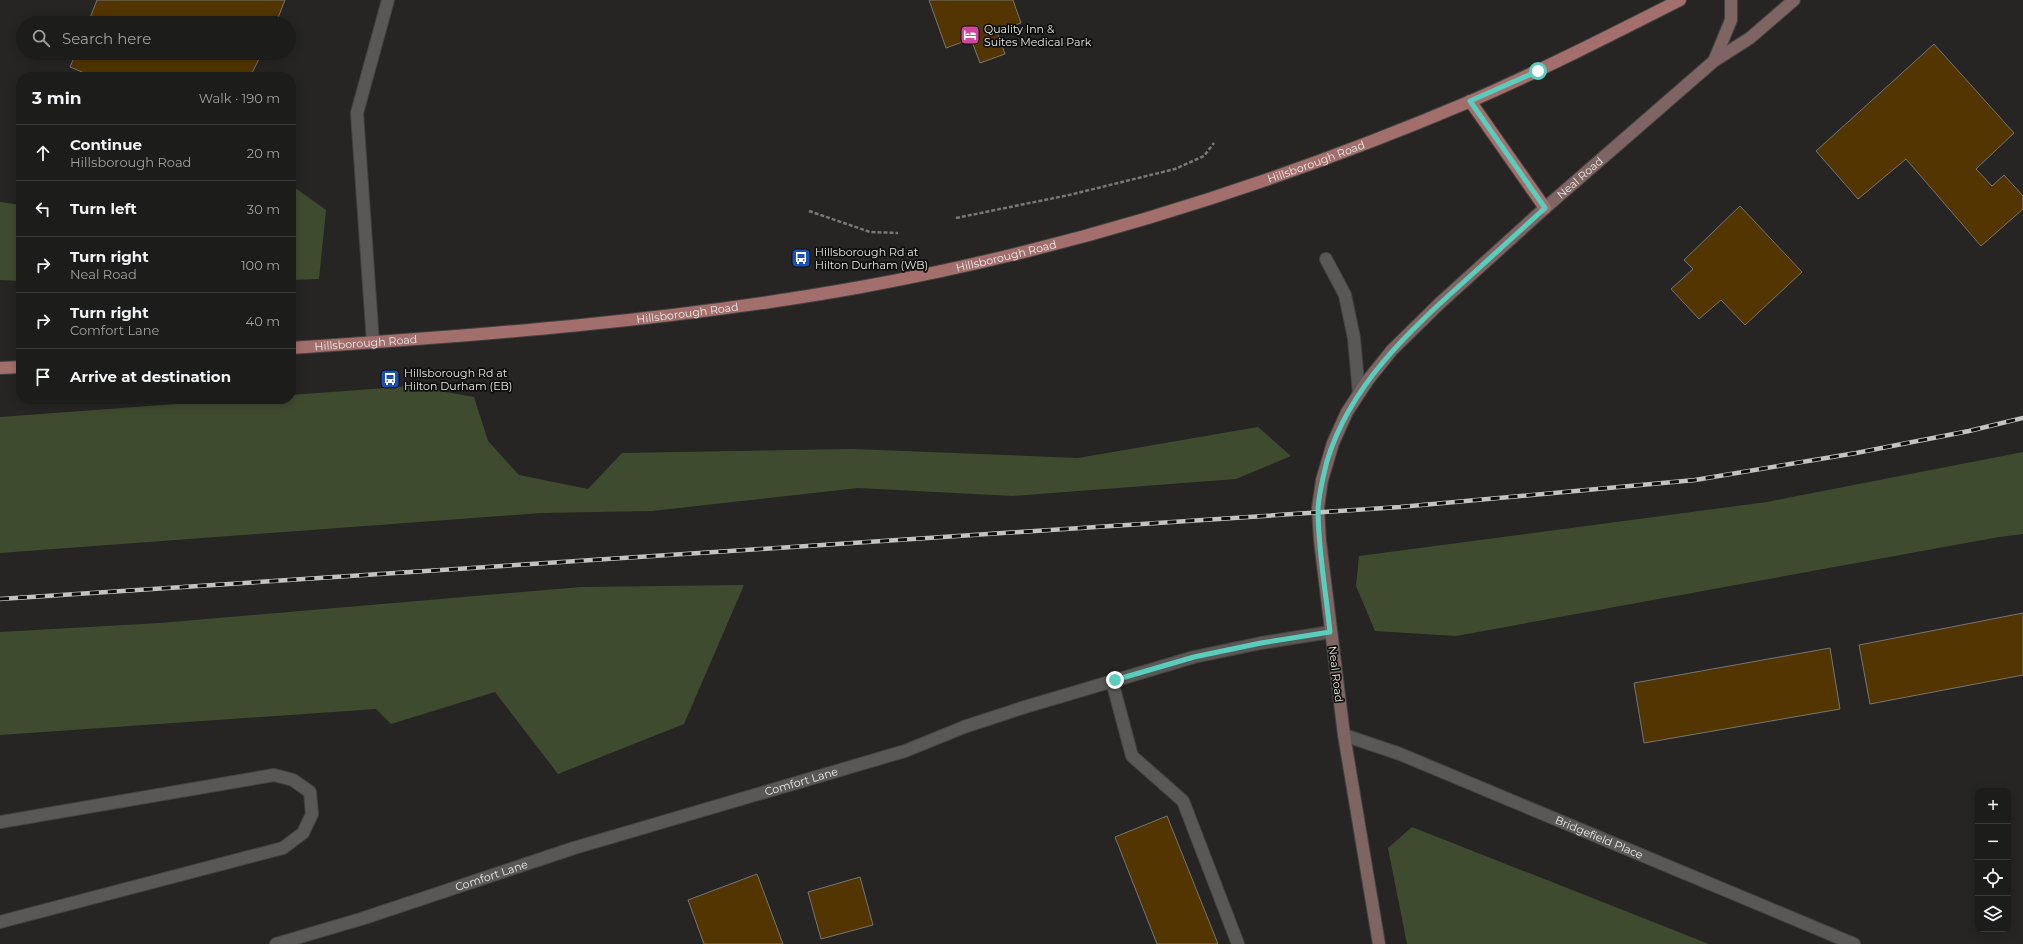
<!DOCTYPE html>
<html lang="en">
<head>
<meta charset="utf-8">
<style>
	:root { --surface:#1c1c1a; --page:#252523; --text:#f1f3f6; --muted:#a0a1a2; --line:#3a3a39 }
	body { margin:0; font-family:Montserrat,sans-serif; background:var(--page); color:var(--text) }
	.controls { position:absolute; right:12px; bottom:12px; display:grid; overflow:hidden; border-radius:8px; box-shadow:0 2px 10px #0003 }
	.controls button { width:36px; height:36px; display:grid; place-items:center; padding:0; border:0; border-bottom:1px solid var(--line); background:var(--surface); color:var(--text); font:20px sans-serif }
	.stop { position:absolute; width:12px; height:12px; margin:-9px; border:3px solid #5acebd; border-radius:50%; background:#fff }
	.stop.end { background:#5acebd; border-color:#fff; box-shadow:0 1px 4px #0008 }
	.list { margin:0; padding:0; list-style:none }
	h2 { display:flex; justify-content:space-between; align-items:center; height:52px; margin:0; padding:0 16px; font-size:17px }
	h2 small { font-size:13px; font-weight:400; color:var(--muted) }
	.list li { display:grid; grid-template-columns:26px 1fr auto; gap:12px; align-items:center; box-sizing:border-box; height:56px; padding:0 16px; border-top:1px solid var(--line) }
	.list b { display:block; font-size:15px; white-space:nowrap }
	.list p { margin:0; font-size:13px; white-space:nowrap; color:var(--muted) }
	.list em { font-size:13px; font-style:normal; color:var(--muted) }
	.icon { flex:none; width:22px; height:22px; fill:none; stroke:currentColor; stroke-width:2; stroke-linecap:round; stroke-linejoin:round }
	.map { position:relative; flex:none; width:2023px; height:944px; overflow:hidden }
	.search { position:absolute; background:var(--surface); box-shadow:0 2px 10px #0003; left:16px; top:16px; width:280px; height:44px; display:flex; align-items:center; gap:10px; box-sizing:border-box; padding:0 14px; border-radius:22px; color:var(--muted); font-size:15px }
	.panel { position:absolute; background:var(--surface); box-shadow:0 2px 10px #0003; left:16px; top:72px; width:280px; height:332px; border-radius:16px }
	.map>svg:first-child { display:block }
	.green { fill:#3f4b2f }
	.building { fill:#523500; stroke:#767572 }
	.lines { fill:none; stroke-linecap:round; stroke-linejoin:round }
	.lane-casing { stroke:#434341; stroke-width:14 }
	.street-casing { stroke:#434341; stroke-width:14 }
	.secondary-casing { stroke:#434341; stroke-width:14 }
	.primary-casing { stroke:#434341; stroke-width:14 }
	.path { stroke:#787775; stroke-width:2.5; stroke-dasharray:4 2; stroke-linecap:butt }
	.lane { stroke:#595856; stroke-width:12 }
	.street { stroke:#595856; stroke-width:12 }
	.secondary { stroke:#7e6462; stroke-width:12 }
	.primary { stroke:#a36f6d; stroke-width:12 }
	.rail-casing { stroke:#c3c3c1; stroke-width:4.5 }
	.rail { stroke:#0e0e0d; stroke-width:3; stroke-dasharray:9; stroke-linecap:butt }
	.route { stroke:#5acebd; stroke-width:5 }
	.labels { text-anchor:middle; stroke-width:3.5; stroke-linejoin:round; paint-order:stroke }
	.poi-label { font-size:11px; fill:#e9e9e7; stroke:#0e0e0d; text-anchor:start }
	.street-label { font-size:11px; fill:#e9e9e7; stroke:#0e0e0d }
</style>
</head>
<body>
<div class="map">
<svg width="2023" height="944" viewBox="0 0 2023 944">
	<rect width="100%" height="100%" fill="#262523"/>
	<!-- green -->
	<g class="green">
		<polygon points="291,185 326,210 319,279 291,280"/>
		<polygon points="0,202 21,205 21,281 0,280"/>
		<polygon points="412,386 474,397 488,441 519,475 588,489 622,453 853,449 1078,458 1258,427 1291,456 1236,479 1013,496 858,488 652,511 541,513 0,553 0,417 244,399 291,399 291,395"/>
		<polygon points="2023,452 2023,534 1999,537 1456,636 1375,631 1356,586 1359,556 1767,502"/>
		<polygon points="744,585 684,724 558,774 495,692 391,724 376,709 0,735 0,632 160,623 581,587"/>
		<polygon points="1412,827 1709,944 1407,944 1388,848"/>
	</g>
	<!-- building -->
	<g class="building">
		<polygon points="97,0 285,0 276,23 88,23"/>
		<polygon points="929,0 1013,0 1021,23 997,31 1005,54 980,63 971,39 946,48"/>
		<polygon points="1934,44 2014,133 1976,169 1992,186 2004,175 2023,196 2023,209 1981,246 1906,159 1858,199 1816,151"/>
		<polygon points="76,53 262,53 250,77 94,77 70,67"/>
		<polygon points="1740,206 1802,272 1745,325 1721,300 1699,319 1671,289 1693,269 1684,260"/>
		<polygon points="2023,613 2023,675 1870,704 1859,645"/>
		<polygon points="1830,648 1840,709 1644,743 1634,683"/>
		<polygon points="1167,816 1218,944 1157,944 1115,837"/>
		<polygon points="757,874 783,944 704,944 688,900"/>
		<polygon points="860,877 873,925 821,939 808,892"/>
	</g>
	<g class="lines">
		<!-- lane casing -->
		<g class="lane-casing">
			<g id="lane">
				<polyline points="1326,259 1345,295 1354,338 1359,393"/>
				<polyline points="373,343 357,113 388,0"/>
				<polyline points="1112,681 1132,756 1183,801 1238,944"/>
				<polyline points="0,822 274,775 293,780 310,792 312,814 303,833 283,848 0,922"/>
			</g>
		</g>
		<!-- street casing -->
		<g class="street-casing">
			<g id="street">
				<path id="s1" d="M1344,735L1400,754L1854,944"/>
				<path id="s2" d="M276,944L361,919L574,848L905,751L964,727L1025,707L1194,657L1261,643L1330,632"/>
			</g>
		</g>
		<!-- secondary casing -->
		<g class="secondary-casing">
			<g id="secondary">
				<polyline points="1714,61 1731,20 1731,0"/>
				<path id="s3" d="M1379,944L1344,735L1320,541L1318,508L1322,480L1333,443L1347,412L1368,380L1392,350L1440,303L1545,208L1714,61L1750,38L1794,0"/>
			</g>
		</g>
		<!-- primary casing -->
		<g class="primary-casing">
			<g id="primary">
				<polyline points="1470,101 1545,208"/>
				<path id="s4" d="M291,348C482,335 673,321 861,287C1071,249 1275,184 1471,101C1542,70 1611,35 1680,0"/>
				<polyline points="0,368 21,367"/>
			</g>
		</g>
		<!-- path -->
		<g class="path">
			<polyline points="809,211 870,232 898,233"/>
			<polyline points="956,218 1069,195 1175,169 1204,156 1214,143"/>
		</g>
		<!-- lane -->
		<use href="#lane" class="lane"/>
		<!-- street -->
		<use href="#street" class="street"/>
		<!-- secondary -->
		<use href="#secondary" class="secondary"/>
		<!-- primary -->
		<use href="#primary" class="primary"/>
		<!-- rail casing -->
		<g class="rail-casing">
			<polyline id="rail" points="0,599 1400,507 1695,480 1856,453 1969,431 2023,418"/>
		</g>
		<!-- rail -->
		<use href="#rail" class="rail"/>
	</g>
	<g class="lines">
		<!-- route -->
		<path class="route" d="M1115,680L1194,657L1261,643L1330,632C1326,592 1318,550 1318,509C1319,493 1323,477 1327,461C1350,385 1409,331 1467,279C1493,255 1519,232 1545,208L1470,101L1538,71"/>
	</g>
	<!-- icons -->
	<defs>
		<g id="hotel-square" transform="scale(1)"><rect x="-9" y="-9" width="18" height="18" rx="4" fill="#d1479c" stroke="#0e0e0d"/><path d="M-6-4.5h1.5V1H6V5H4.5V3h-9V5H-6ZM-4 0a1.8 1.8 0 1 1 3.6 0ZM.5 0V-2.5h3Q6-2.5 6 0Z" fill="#fff"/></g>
		<g id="bus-square" transform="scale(1)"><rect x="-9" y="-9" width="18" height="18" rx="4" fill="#1a4fb4" stroke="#0e0e0d"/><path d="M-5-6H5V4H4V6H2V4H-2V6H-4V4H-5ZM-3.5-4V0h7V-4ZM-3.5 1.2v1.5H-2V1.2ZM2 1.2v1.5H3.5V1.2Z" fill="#fff"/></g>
	</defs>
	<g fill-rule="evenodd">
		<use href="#hotel-square" x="970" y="35"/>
		<use href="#bus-square" x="801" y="258"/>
		<use href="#bus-square" x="390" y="379"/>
	</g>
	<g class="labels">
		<!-- poi labels -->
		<g class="poi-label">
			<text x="984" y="33">Quality Inn &amp;<tspan x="984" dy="13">Suites Medical Park</tspan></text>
			<text x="815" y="256">Hillsborough Rd at<tspan x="815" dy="13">Hilton Durham (WB)</tspan></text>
			<text x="404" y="377">Hillsborough Rd at<tspan x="404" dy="13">Hilton Durham (EB)</tspan></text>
		</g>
		<!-- street labels -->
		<g class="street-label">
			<text dy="4" stroke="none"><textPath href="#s4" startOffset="1046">Hillsborough Road</textPath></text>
			<text dy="4" stroke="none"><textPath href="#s3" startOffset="873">Neal Road</textPath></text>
			<text dy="4" stroke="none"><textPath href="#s4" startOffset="722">Hillsborough Road</textPath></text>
			<text dy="4" stroke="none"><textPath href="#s4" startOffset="398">Hillsborough Road</textPath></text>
			<text dy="4" stroke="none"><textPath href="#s4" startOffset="75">Hillsborough Road</textPath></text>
			<text transform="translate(1336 674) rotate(83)" y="4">Neal Road</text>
			<text dy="4" stroke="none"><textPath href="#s2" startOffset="550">Comfort Lane</textPath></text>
			<text dy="4" stroke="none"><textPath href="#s1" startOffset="275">Bridgefield Place</textPath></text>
			<text dy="4" stroke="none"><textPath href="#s2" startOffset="226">Comfort Lane</textPath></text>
		</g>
	</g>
</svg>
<div class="controls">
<button>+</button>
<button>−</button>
<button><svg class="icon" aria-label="locate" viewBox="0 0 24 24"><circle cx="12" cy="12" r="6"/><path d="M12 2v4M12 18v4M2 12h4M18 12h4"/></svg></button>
<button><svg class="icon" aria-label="layers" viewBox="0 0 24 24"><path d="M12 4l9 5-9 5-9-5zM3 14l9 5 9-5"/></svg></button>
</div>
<div class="stop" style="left:1538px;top:71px"></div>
<div class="stop end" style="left:1115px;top:680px"></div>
<div class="search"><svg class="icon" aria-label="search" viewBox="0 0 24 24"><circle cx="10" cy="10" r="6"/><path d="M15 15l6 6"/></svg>Search here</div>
<section class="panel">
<h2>3 min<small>Walk · 190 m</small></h2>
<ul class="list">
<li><svg class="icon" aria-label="ahead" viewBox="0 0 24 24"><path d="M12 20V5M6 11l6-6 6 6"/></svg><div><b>Continue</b><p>Hillsborough Road</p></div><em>20 m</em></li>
<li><svg class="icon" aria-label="left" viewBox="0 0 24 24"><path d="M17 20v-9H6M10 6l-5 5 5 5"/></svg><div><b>Turn left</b></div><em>30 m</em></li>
<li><svg class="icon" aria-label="right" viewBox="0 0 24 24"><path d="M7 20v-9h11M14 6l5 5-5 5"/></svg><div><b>Turn right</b><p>Neal Road</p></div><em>100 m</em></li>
<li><svg class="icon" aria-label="right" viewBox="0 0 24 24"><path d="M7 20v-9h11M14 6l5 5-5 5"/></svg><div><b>Turn right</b><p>Comfort Lane</p></div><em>40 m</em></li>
<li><svg class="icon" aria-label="arrive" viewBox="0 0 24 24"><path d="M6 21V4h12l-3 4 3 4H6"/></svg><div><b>Arrive at destination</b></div></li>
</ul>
</section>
</div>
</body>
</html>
